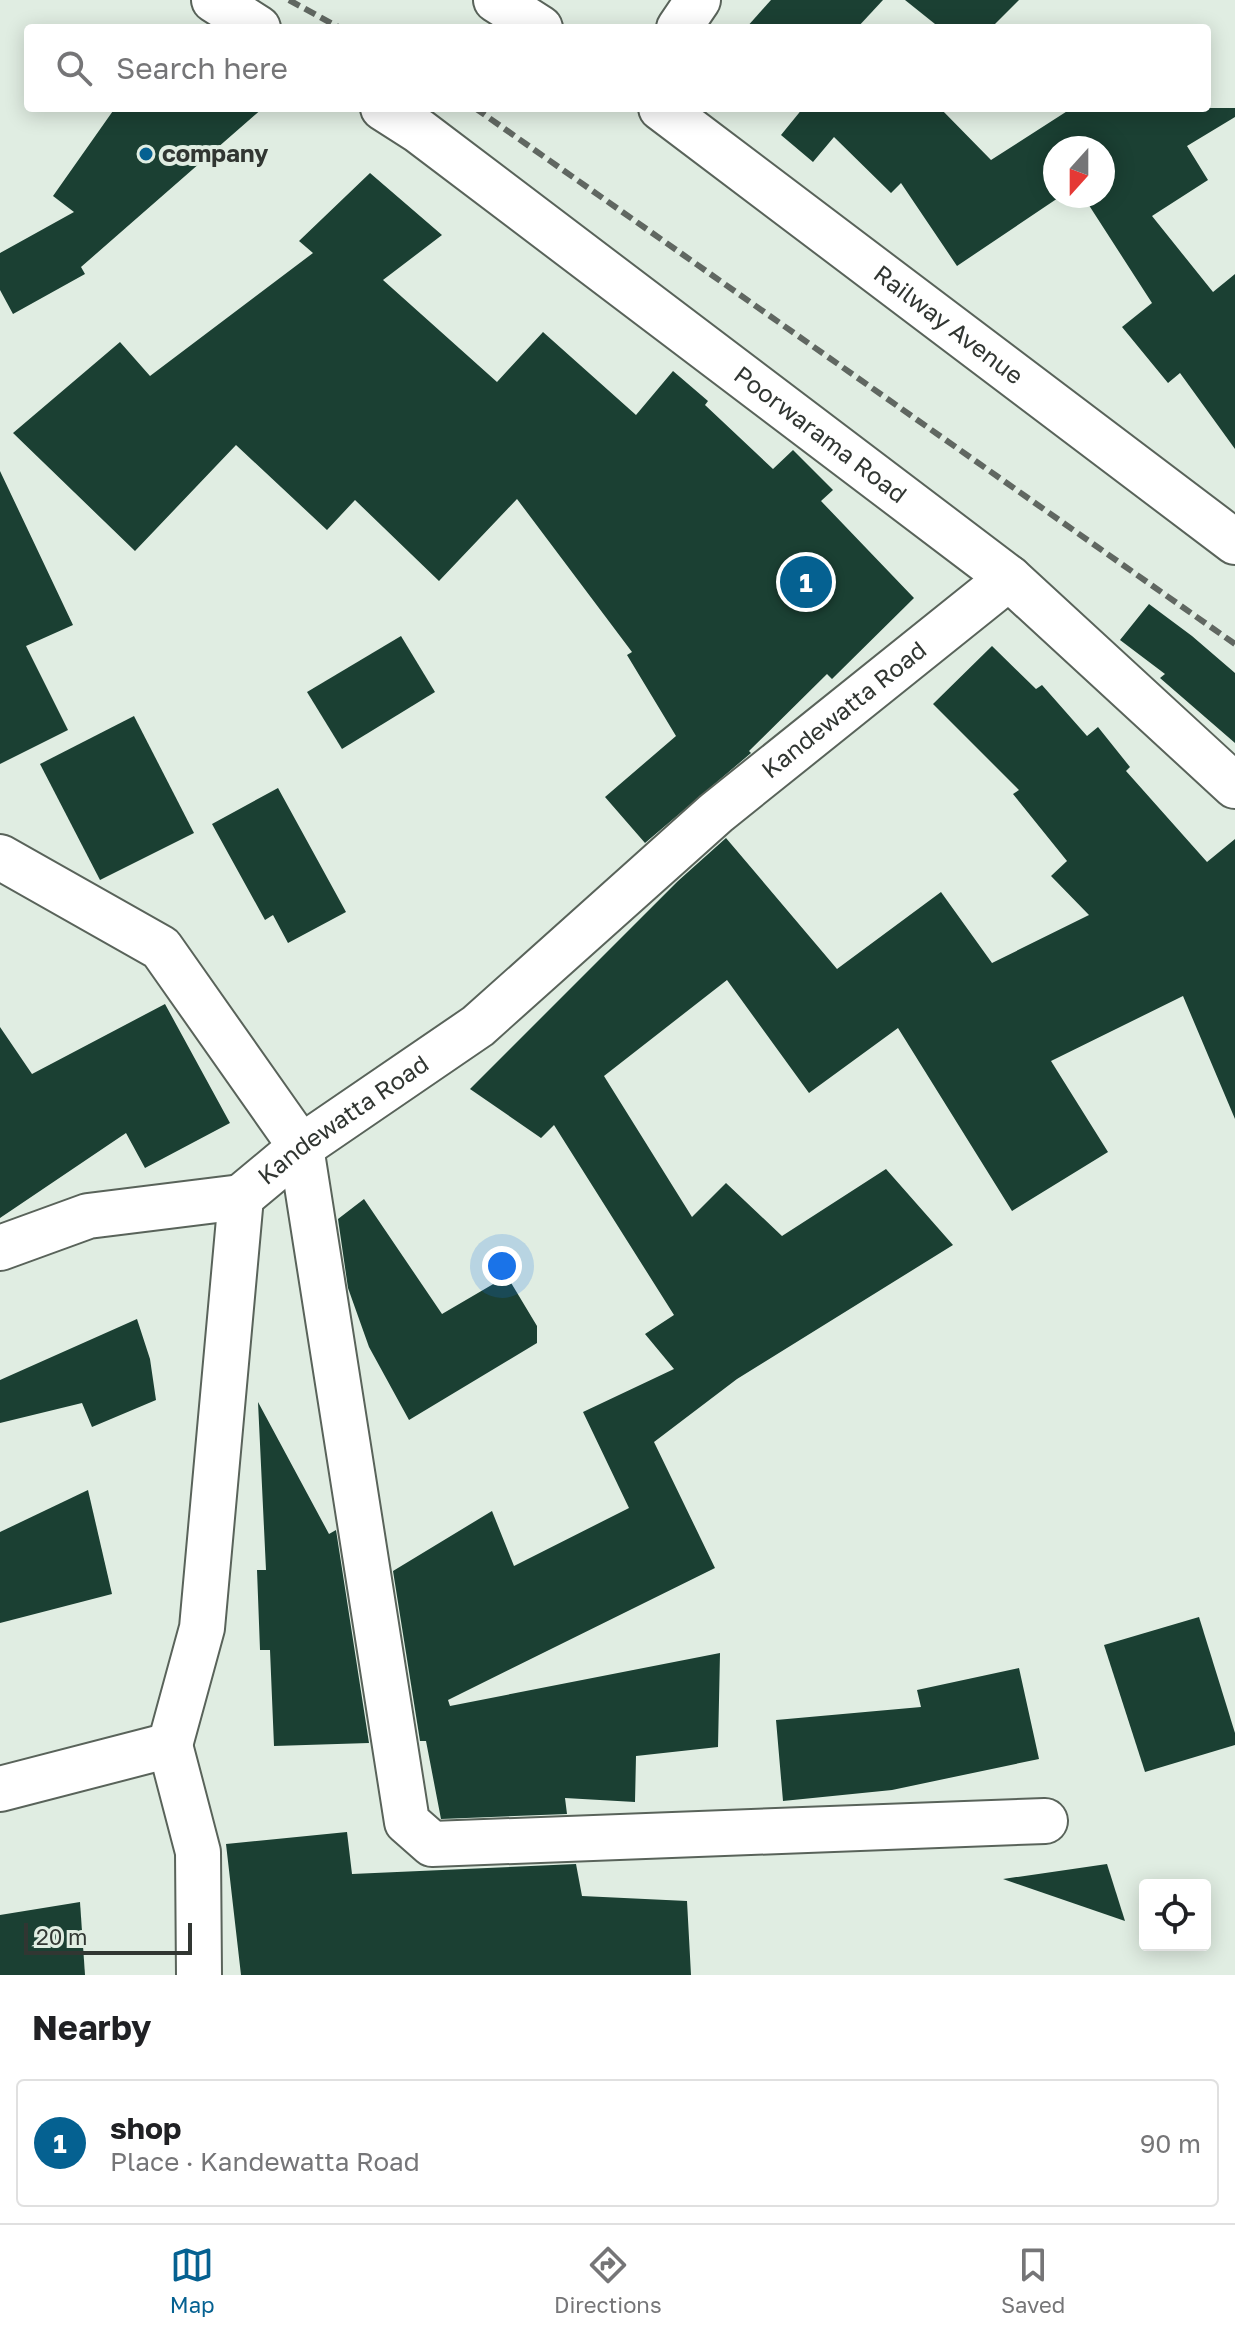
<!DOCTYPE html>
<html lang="en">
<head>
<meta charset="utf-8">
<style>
	:root { --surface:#fff; --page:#f6f6f6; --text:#202124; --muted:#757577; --line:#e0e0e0; --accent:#056191 }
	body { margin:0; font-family:"Golos Text",sans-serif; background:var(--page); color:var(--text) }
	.controls { position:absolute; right:24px; bottom:24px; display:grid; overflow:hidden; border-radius:8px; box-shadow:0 4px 20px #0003 }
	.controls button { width:72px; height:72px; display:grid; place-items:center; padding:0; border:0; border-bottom:2px solid var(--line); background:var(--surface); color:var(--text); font:40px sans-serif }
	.compass { position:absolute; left:1043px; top:136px; width:72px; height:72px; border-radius:50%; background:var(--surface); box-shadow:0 4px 20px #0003; rotate:201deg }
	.scale { position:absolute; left:24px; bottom:20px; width:168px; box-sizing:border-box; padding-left:8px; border:4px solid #313632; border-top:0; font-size:22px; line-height:28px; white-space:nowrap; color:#313632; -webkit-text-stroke:6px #e0ede2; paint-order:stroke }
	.you { position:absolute; left:502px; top:1266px; width:28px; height:28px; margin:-20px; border:6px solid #fff; border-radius:50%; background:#1a73e8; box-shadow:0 0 0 12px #1a73e833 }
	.badge { display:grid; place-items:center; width:52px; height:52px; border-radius:50%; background:var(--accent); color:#fff; font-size:26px; font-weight:700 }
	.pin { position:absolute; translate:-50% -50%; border:4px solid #fff; box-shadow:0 2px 8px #0006 }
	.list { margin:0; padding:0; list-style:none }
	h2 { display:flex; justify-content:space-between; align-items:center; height:104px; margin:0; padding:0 32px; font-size:34px }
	h2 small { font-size:26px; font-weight:400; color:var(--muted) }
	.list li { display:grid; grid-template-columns:52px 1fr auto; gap:24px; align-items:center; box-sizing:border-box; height:128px; margin:0 16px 16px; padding:0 16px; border:2px solid var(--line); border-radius:8px }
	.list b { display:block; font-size:30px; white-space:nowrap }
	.list p { margin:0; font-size:26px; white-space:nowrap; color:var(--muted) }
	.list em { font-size:26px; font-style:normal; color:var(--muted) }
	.icon { flex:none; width:44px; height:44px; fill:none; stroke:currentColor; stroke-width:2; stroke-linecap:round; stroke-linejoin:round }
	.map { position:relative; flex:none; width:1235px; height:1975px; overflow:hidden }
	.search { position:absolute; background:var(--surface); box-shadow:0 4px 20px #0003; left:24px; right:24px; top:24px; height:88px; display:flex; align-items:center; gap:20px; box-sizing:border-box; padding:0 28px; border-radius:8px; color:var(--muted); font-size:30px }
	.sheet { height:248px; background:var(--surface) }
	nav { display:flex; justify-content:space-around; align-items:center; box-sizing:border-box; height:112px; border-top:2px solid var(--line); background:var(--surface); font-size:22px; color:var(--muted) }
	nav a { display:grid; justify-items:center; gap:4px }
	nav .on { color:var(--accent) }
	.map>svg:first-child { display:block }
	.building { fill:#1b4033 }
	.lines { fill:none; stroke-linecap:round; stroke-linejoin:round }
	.street-casing { stroke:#59635a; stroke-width:48 }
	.secondary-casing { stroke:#59635a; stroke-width:48 }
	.street { stroke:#fff; stroke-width:44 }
	.secondary { stroke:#fff; stroke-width:44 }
	.rail { stroke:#606761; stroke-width:6; stroke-dasharray:12 6; stroke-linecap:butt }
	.poi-dot { fill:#056191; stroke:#e0ede2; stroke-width:3 }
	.labels { text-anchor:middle; stroke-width:8; stroke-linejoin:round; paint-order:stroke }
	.poi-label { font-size:24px; font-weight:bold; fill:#313632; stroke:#e0ede2; text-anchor:start }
	.street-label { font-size:24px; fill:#313632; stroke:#e0ede2 }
</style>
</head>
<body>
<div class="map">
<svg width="1235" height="1975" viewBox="0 0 1235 1975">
	<rect width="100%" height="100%" fill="#e0ede2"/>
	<!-- building -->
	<g class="building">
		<polygon points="771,0 883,0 857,28 746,28"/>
		<polygon points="905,0 1019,0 991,28 940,28"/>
		<polygon points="115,108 263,108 81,267 85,274 13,314 0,290 0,253 74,212 53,196"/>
		<polygon points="803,108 940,108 991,160 1072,108 1235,108 1235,117 1187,146 1208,180 1152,216 1213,292 1235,274 1235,449 1180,373 1168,383 1122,327 1152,303 1083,196 1103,196 1103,148 1055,148 1055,196 1061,196 957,266 901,183 891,193 834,137 813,162 781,135"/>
		<polygon points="370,173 442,235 383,280 497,382 543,332 636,415 673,371 708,401 705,405 773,469 793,450 833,490 821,501 914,598 832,679 827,674 749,751 751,753 645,843 605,797 676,736 627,655 632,652 517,499 439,581 355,500 327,530 236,445 135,551 13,433 120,342 150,376 313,253 299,241"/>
		<polygon points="0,471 73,625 26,646 68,730 0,764"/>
		<polygon points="1149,604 1192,636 1235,673 1235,743 1160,678 1165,674 1120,640"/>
		<polygon points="401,636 435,692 342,749 307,692"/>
		<polygon points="992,646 1036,689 1042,685 1087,736 1098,727 1130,767 1126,771 1207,862 1235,839 1235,1119 1183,996 1051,1061 1108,1152 1012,1211 898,1028 809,1093 727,980 604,1076 692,1217 726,1183 782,1236 886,1169 953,1245 737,1379 654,1442 715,1568 448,1700 450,1706 720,1653 718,1747 636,1756 635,1802 565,1798 567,1814 441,1819 426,1741 420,1741 393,1571 492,1511 514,1566 629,1508 583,1412 674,1369 645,1334 674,1315 554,1125 541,1138 470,1089 678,881 726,838 837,969 941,892 992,963 1089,915 1051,876 1067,861 1013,794 1019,790 933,704"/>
		<polygon points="134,716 194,833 100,880 40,764"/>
		<polygon points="278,788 346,912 288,943 273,915 265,920 212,824"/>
		<polygon points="165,1004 230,1123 145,1168 126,1133 0,1218 0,1027 32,1074"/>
		<polygon points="364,1199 442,1314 507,1276 537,1326 537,1343 409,1420 369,1347 348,1288 338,1219"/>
		<polygon points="137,1319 150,1359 156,1400 92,1427 82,1403 0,1423 0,1380"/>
		<polygon points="258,1402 329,1534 336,1530 369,1743 274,1746 270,1650 260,1650 257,1570 266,1570"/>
		<polygon points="88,1490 112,1594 0,1623 0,1532"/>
		<polygon points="1199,1617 1235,1733 1235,1745 1145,1772 1104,1645"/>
		<polygon points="1019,1668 1039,1759 892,1790 783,1801 776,1720 921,1707 917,1690"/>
		<polygon points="347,1832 352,1874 576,1864 582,1896 687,1901 691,1975 241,1975 226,1844"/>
		<polygon points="1107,1864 1125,1921 1003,1879"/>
		<polygon points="80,1902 85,1975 0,1975 0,1915"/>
	</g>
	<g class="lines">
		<!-- street casing -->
		<g class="street-casing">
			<g id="street">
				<polyline points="679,28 698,0"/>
				<polyline points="0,857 161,948 301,1147 407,1822 432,1844 1045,1821"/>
				<polyline points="0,1248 88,1216 241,1197"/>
				<polyline points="170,1745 198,1852 199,1975"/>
			</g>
		</g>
		<!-- secondary casing -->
		<g class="secondary-casing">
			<g id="secondary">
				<polyline points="214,0 258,28"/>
				<polyline points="496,0 540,28"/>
				<path id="s1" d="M383,108L419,131L1009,578L1235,786"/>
				<path id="s2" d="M661,108L1235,542"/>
				<path id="s3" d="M0,1789L170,1745L202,1628L241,1197L301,1147L478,1026L716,813L1009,578"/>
			</g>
		</g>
		<!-- street -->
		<use href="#street" class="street"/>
		<!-- secondary -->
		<use href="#secondary" class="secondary"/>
		<!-- rail -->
		<g class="rail">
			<polyline points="289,0 340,28"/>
			<polyline points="475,108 1235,644"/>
		</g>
	</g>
	<!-- markers -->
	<circle class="poi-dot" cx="146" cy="154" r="8"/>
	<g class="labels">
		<!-- poi labels -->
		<g class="poi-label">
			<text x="162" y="162">company</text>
		</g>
		<!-- street labels -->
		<g class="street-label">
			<text dy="8" stroke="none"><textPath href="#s2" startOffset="360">Railway Avenue</textPath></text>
			<text dy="8" stroke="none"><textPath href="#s1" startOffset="546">Poorwarama Road</textPath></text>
			<text dy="8" stroke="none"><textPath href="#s3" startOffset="1506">Kandewatta Road</textPath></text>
			<text dy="8" stroke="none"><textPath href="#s3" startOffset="858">Kandewatta Road</textPath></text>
		</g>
	</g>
</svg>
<div class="controls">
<button><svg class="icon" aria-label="locate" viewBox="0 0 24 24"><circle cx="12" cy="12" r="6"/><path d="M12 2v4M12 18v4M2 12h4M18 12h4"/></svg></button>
</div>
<svg class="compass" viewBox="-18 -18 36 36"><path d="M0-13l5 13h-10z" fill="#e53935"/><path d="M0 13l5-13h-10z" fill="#757577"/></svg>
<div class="scale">20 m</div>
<div class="you"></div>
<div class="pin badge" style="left:806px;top:582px">1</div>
<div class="search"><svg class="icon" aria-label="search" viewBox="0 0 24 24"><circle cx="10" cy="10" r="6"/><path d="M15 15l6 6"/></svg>Search here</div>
</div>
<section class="sheet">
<h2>Nearby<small></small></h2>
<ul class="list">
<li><span class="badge">1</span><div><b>shop</b><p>Place · Kandewatta Road</p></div><em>90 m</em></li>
</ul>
</section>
<nav>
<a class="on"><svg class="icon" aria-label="map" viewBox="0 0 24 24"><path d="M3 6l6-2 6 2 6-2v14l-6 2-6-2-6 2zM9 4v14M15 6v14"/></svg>Map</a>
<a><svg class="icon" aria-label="directions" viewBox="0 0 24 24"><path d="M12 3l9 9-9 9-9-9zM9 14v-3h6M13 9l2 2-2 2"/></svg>Directions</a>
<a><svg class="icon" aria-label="saved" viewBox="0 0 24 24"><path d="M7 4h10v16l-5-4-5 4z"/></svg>Saved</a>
</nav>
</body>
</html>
